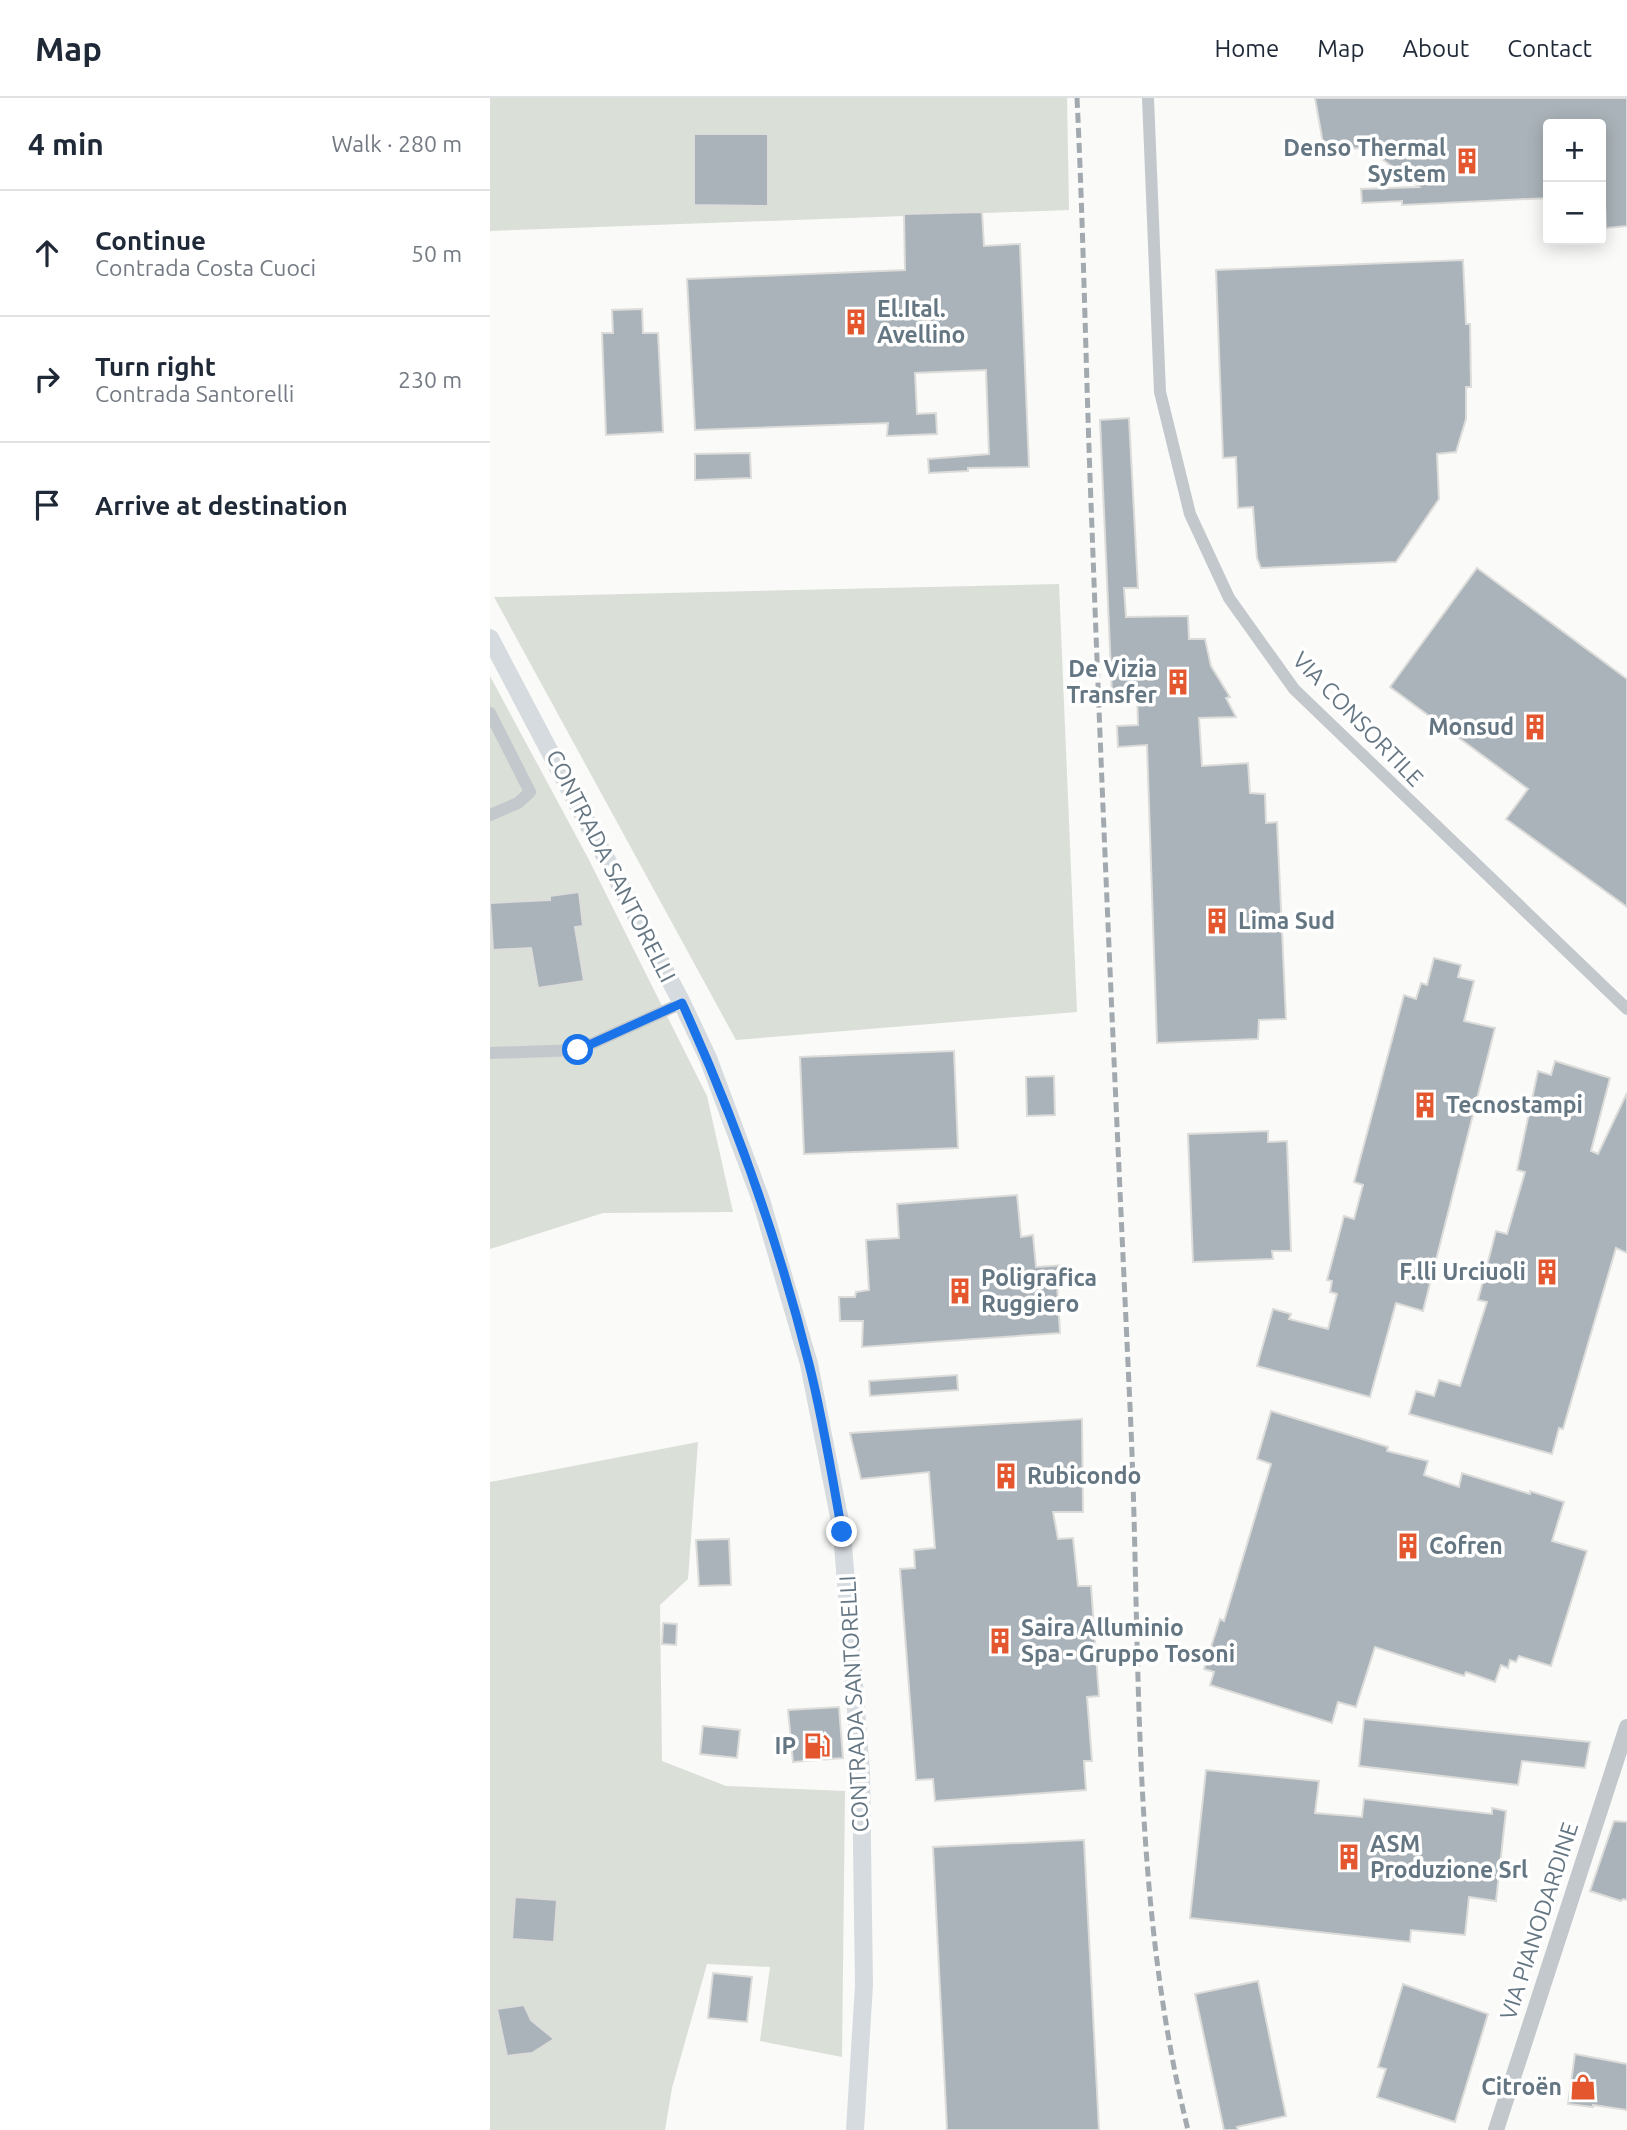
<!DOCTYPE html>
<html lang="en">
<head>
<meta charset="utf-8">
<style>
	:root { --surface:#fff; --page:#f6f6f7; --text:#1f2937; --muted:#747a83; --line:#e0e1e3 }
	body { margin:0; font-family:Ubuntu,sans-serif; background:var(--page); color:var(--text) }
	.controls { position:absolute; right:21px; top:21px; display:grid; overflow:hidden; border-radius:7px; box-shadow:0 4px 18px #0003 }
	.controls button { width:63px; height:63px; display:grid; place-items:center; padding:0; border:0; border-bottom:2px solid var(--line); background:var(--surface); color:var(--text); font:35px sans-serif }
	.stop { position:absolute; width:21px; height:21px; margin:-16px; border:5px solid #1a73e8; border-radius:50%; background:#fff }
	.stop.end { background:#1a73e8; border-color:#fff; box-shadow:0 2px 7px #0008 }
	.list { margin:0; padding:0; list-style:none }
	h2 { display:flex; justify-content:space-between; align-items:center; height:91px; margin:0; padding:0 28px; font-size:30px }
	h2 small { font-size:23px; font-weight:400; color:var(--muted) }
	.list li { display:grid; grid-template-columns:46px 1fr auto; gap:21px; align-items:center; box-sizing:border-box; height:126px; padding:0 28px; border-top:2px solid var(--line) }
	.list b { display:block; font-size:26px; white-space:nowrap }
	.list p { margin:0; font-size:23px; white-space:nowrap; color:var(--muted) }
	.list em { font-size:23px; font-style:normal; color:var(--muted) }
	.icon { flex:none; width:38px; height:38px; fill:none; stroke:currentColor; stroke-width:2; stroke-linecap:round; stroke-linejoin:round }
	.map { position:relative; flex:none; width:1137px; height:2032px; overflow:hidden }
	header { display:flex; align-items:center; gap:42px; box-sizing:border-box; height:98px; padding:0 35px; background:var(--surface); border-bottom:2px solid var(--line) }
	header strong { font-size:33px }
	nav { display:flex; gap:38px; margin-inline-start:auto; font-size:24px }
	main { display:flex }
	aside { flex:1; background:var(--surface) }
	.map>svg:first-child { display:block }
	.green { fill:#dadfd7 }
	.building { fill:#aab3b9; stroke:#dcdcda; stroke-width:2 }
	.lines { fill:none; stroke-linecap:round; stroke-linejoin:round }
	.minor { stroke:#c3c8cc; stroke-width:12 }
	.tertiary { stroke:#c3c8cc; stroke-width:16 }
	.secondary { stroke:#d6dbdf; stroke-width:18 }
	.rail { stroke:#a2aab0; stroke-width:5; stroke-dasharray:10 5; stroke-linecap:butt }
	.route { stroke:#1a73e8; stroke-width:9 }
	.labels { text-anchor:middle; stroke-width:7; stroke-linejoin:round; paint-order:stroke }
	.poi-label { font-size:23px; font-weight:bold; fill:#657683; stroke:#fff; text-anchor:start }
	.street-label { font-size:23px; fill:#657683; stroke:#fff }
</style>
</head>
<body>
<header>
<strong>Map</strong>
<nav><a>Home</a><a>Map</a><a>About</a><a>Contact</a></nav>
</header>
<main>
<aside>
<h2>4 min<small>Walk · 280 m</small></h2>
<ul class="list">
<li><svg class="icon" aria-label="ahead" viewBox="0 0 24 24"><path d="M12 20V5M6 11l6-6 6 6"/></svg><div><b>Continue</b><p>Contrada Costa Cuoci</p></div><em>50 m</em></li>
<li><svg class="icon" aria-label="right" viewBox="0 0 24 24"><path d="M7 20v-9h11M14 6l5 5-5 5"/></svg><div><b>Turn right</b><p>Contrada Santorelli</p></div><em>230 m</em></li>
<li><svg class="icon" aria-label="arrive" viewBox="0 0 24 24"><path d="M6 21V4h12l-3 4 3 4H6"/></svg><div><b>Arrive at destination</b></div></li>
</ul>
</aside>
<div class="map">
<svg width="1137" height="2032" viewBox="0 0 1137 2032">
	<rect width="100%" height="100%" fill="#fafaf8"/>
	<!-- green -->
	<g class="green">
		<polygon points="0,0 577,0 579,112 0,133"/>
		<polygon points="569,486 587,914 246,942 4,499"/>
		<polygon points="0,578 98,760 217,998 243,1114 113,1115 0,1151"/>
		<polygon points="208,1344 198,1481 170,1507 172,1663 236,1688 355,1693 352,1959 270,1943 280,1869 217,1866 182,1990 175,2032 0,2032 0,1384"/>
	</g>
	<!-- building -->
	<g class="building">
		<polygon points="825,0 1137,0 1137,128 1116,130 1115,106 1111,106 1111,26 1058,26 1058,100 912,107 912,103 872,105 871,91 929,89 892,61 892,50 834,51"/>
		<polygon points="204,36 278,36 278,108 204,107"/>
		<polygon points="492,114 494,148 530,146 539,369 478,370 478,373 439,375 438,361 499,356 496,272 425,275 427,316 446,315 447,336 397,338 398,325 205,332 197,181 415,172 414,116"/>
		<polygon points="973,162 976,226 980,226 981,289 976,289 976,321 966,354 947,356 949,401 906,464 771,470 767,460 763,409 748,410 746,359 733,360 726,172"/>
		<polygon points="152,211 153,235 168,235 173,334 116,337 112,235 123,235 122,212"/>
		<polygon points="639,320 648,490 634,490 636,519 698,518 699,541 715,541 721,568 740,599 736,600 746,619 709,620 712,668 758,665 760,695 775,696 776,725 787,724 796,921 769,922 768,941 667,945 657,647 628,649 627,628 648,627 647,596 622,597 610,322"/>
		<polygon points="260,355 261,380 205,382 205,356"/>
		<polygon points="987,470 1137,581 1137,809 1016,721 1038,691 900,589"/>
		<polygon points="89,794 93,828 85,829 94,883 48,890 41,850 3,852 0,805 60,802 60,798"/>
		<polygon points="944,860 971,867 968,879 984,883 974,923 1005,930 933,1213 906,1205 880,1299 767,1268 783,1211 801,1216 799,1221 838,1231 847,1196 840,1194 842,1183 837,1182 854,1118 864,1121 873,1087 864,1084 914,897 926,901 931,885 937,887"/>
		<polygon points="464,953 468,1050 314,1056 310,959"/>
		<polygon points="1065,963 1120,980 1101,1053 1108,1056 1137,995 1137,1155 1126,1150 1073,1331 1069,1330 1062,1356 919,1316 926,1293 944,1298 949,1282 970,1288 997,1204 988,1202 1006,1133 1017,1136 1035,1074 1027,1072 1048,973 1061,977"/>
		<polygon points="564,978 565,1017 537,1018 536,979"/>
		<polygon points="778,1033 778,1044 797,1043 801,1153 782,1153 783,1161 703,1164 698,1036"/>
		<polygon points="527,1097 531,1139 543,1137 546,1169 575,1167 575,1183 567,1185 570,1235 372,1249 373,1223 350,1223 349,1199 365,1199 366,1194 379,1192 376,1142 409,1140 407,1106"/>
		<polygon points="467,1277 468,1292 380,1298 379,1283"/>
		<polygon points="781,1313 898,1349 897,1353 938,1363 934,1377 969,1389 972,1375 1040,1396 1040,1393 1074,1404 1062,1443 1097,1453 1061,1568 1029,1558 1026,1564 1020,1562 1018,1570 1011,1567 1005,1584 976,1574 974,1578 885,1549 866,1609 848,1604 842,1625 720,1587 724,1574 714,1571 730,1521 734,1523 781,1366 767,1361"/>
		<polygon points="592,1321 593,1414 563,1414 568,1441 583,1440 588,1488 601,1488 609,1598 597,1599 602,1663 594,1663 596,1692 445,1703 443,1681 426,1682 410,1471 425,1470 424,1452 445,1450 439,1374 371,1381 360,1335"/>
		<polygon points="239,1441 241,1487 209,1488 206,1442"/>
		<polygon points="173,1525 187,1526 186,1547 172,1546"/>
		<polygon points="349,1609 353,1660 303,1664 298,1612"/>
		<polygon points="874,1621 1100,1644 1095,1670 1032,1663 1028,1687 869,1668"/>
		<polygon points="213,1628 250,1632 247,1660 210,1656"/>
		<polygon points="716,1672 829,1683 825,1715 872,1719 874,1701 1002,1716 1002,1710 1016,1713 1006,1803 979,1799 975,1837 921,1832 920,1844 700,1820"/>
		<polygon points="1124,1723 1137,1724 1137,1802 1133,1801 1131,1803 1100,1793"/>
		<polygon points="594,1742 609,2032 457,2032 443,1749"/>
		<polygon points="25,1799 67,1802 64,1844 22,1841"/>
		<polygon points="223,1875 262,1879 257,1924 218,1920"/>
		<polygon points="768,1883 796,2018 747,2029 748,2032 734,2032 705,1896"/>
		<polygon points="913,1886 998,1916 965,2024 887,1999 896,1971 888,1969"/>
		<polygon points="34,1907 41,1922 64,1941 42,1955 17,1958 7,1911"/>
		<polygon points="1085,1956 1137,1966 1137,2012 1103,2007 1103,2009 1078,2006"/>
	</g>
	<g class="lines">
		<!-- minor -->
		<g class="minor">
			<polyline points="658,0 670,294 700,416 739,500 804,591 1137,911"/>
			<polyline points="0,615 40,694 28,705 0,717"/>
			<polyline points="0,955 88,952 192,905"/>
		</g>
		<!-- tertiary -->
		<polyline class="tertiary" points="1006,2032 1137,1629"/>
		<!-- secondary -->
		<polyline class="secondary" points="0,540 192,905 218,960 271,1102 319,1266 352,1434 371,1675 374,1887 365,2032"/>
		<!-- rail -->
		<path class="rail" d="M587,0C594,143 596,287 602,430C613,730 627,1030 641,1330C651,1564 641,1803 698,2032"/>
	</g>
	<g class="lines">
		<!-- route -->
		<path class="route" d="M88,952L192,905C245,1021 288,1142 319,1266C333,1321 342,1378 352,1434"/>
	</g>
	<!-- icons -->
	<defs>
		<g id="building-bare" transform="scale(2.1)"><path d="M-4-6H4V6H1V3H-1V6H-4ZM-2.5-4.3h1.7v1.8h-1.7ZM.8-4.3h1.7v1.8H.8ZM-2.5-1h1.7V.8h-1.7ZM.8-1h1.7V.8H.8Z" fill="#e4572e" stroke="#fff" stroke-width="2.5" paint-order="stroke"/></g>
		<g id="fuel-bare" transform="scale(2.1)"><path d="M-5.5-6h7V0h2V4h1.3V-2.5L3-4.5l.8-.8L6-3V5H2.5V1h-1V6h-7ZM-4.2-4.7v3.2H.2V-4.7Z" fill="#e4572e" stroke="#fff" stroke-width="2.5" paint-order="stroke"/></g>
		<g id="shop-bare" transform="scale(2.1)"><path d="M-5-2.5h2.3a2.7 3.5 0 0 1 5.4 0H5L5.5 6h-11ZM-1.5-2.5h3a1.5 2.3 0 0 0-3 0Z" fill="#e4572e" stroke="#fff" stroke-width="2.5" paint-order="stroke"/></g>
	</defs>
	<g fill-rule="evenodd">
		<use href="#building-bare" x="977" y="63"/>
		<use href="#building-bare" x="366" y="224"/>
		<use href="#building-bare" x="688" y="584"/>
		<use href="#building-bare" x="1045" y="629"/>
		<use href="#building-bare" x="727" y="823"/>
		<use href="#building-bare" x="935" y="1007"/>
		<use href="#building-bare" x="1057" y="1174"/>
		<use href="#building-bare" x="470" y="1193"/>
		<use href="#building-bare" x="516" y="1378"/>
		<use href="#building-bare" x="918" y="1448"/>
		<use href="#building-bare" x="510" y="1543"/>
		<use href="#fuel-bare" x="327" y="1648"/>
		<use href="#building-bare" x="859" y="1759"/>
		<use href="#shop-bare" x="1093" y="1989"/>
	</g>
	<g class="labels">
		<!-- poi labels -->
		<g class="poi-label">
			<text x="956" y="58" text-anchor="end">Denso Thermal<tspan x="956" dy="26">System</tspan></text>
			<text x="387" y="219">El.Ital.<tspan x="387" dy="26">Avellino</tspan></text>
			<text x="667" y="579" text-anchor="end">De Vizia<tspan x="667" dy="26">Transfer</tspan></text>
			<text x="1024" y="637" text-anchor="end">Monsud</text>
			<text x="748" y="831">Lima Sud</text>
			<text x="956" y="1015">Tecnostampi</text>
			<text x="1036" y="1182" text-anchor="end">F.lli Urciuoli</text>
			<text x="491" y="1188">Poligrafica<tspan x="491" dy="26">Ruggiero</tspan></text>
			<text x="537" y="1386">Rubicondo</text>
			<text x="939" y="1456">Cofren</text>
			<text x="531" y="1538">Saira Alluminio<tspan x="531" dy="26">Spa - Gruppo Tosoni</tspan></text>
			<text x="306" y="1656" text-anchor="end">IP</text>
			<text x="880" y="1754">ASM<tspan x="880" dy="26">Produzione Srl</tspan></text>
			<text x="1072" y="1997" text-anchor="end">Citroën</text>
		</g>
		<!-- street labels -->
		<g class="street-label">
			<text transform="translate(868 621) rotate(46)" y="8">VIA CONSORTILE</text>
			<text transform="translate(121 768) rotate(63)" y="8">CONTRADA SANTORELLI</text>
			<text transform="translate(364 1606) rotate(-93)" y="8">CONTRADA SANTORELLI</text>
			<text transform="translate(1049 1823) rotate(-72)" y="8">VIA PIANODARDINE</text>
		</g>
	</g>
</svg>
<div class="controls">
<button>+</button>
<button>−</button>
</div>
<div class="stop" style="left:88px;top:952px"></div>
<div class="stop end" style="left:352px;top:1434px"></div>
</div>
</main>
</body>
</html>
